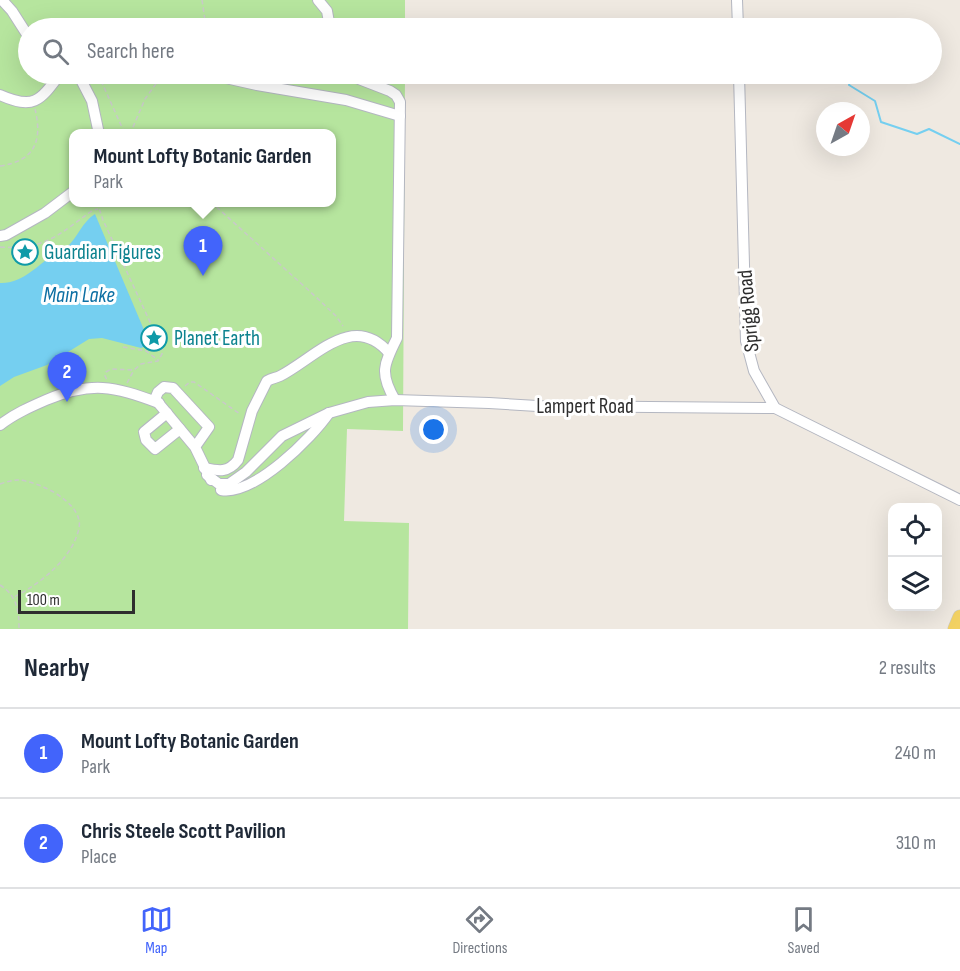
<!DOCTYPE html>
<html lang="en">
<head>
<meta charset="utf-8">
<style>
	:root { --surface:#fff; --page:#f2f2f3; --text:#1f2937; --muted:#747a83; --line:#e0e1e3; --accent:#4264fb }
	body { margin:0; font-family:"Sofia Sans Condensed",sans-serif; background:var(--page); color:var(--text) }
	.controls { position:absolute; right:18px; bottom:18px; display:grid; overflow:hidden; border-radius:12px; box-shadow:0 6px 24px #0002 }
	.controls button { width:54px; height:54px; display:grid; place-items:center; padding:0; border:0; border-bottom:2px solid var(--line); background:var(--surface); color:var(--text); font:30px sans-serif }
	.compass { position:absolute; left:816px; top:102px; width:54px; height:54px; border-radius:50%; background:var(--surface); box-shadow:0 6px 24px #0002; rotate:40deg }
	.scale { position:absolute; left:18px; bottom:15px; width:117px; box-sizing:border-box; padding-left:6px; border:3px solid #2e2e2e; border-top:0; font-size:16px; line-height:21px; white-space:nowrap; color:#2e2e2e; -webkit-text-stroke:4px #fff; paint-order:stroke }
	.you { position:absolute; left:434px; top:430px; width:21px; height:21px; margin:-15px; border:4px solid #fff; border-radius:50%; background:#1a73e8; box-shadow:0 0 0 9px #1a73e833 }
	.badge { display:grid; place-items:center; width:39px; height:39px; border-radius:50%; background:var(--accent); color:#fff; font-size:20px; font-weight:700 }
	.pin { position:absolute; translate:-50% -50px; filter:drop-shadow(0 2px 3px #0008) }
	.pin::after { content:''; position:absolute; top:32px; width:21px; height:18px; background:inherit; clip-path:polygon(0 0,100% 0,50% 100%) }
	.popup { position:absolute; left:69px; top:129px; width:267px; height:78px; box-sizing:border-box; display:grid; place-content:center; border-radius:12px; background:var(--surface); filter:drop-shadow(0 2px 4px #0005); font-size:20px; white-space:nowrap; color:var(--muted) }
	.popup b { font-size:22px; color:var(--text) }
	.popup::after { content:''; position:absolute; left:50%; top:100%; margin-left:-12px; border:12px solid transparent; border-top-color:var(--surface) }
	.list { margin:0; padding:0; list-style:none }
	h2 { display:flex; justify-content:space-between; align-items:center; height:78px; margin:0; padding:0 24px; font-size:26px }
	h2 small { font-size:20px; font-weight:400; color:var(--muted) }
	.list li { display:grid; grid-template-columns:39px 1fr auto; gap:18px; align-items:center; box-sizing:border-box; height:90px; padding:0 24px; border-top:2px solid var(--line) }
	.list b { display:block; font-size:22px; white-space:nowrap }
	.list p { margin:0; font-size:20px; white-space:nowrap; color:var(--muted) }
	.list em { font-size:20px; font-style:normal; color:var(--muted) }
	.icon { flex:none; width:33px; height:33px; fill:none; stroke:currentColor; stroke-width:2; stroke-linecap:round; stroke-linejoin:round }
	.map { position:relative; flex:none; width:960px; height:629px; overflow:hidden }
	.search { position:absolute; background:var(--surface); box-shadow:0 6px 24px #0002; left:18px; right:18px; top:18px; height:66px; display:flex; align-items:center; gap:15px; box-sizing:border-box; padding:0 21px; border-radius:33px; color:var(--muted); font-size:22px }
	.sheet { height:258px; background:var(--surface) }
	nav { display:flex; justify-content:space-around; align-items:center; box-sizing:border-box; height:84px; border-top:2px solid var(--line); background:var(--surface); font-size:16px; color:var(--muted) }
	nav a { display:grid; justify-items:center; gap:3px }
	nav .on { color:var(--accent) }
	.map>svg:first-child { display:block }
	.green { fill:#b6e59e; fill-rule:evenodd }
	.water { fill:#75cff0 }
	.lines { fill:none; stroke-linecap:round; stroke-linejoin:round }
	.stream { stroke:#75cff0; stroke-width:2 }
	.minor-casing { stroke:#b4b7c1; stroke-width:12 }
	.major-casing { stroke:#c9c9c9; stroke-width:15 }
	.path { stroke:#c9c9c9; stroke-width:1.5; stroke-dasharray:4.5 3; stroke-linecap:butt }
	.minor { stroke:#fff; stroke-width:10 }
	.major { stroke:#f2d163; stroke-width:14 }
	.labels { text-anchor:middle; stroke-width:6; stroke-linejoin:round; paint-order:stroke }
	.culture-label { font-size:21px; fill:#0d838f; stroke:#fff; text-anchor:start }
	.street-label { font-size:21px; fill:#2e2e2e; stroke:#fff }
	.water-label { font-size:22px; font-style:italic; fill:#0d6fa3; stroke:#fff }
</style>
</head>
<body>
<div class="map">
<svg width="960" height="629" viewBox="0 0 960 629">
	<rect width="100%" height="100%" fill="#efe9e1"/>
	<!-- green -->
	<path class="green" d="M0,0H405V28H28V74H405L403,431L347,429L344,521L409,523L408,629H0ZM74,134H332V202H74Z"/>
	<!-- water -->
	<path class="water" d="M95,214L147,337L146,346L141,348L102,338L89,339L47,365L14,377L0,386V283C22,284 38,265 54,254C58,251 63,250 67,247C78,237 82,222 95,214Z"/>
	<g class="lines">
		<!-- stream -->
		<polyline class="stream" points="852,74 849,85 875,101 881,122 917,134 929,129 960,144"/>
		<!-- minor casing -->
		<g class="minor-casing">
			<g id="minor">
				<polyline points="2,0 12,11 28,36"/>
				<polyline points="318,0 327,11 330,28"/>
				<polyline points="737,0 738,28"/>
				<polyline points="78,74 92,101 99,134"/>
				<polyline points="208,74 257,85 346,100 400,116"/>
				<path d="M346,74L390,91L396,95L400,102L397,338C384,364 379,373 395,400"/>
				<polyline points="739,74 746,341 754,371 775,408 960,500"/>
				<path d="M0,95C34,110 40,101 60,74"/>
				<polyline points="0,236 6,235 45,213 74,191"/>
				<polyline points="167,413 144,432 146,440 155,449 180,429"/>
				<path d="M0,425C14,414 30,407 46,400C92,381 113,386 159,403"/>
				<polyline points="195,447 209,427 173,388 164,387 158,392 155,399 195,447 211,480"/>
				<path d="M204,468C219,471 228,473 238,460L252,411L267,381C272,378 276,378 280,376C315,358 353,311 389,353"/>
				<polyline points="207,475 219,484 229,484 246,472 282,436 329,413 368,402 395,400 489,403 537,406 775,408"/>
				<path d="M221,490C254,496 312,438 329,413"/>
			</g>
		</g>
		<!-- major casing -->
		<g class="major-casing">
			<polyline id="major" points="955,629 960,617"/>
		</g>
		<!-- path -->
		<g class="path">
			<polyline points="202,0 205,20 203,28"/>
			<polyline points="98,74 125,134"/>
			<polyline points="130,134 145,99 163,74"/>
			<path d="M0,166C34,161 43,142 35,109"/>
			<polyline points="97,202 103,220 162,348 162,354 158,361 141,364 134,370 111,369 106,372 105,376 107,380"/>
			<polyline points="211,202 316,297 336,316 343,326"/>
			<polyline points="99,206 116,202"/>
			<path d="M0,247C46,250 58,235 93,210L98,209"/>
			<polyline points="123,347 146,351 158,360"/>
			<polyline points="127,383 134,370"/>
			<polyline points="185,386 190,382 194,382 240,414"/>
			<path d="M0,484C6,482 12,480 18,480C39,481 84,503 79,528C73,558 40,584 14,597"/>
			<path d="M0,585C17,596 19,610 19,629"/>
		</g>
		<!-- minor -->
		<use href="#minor" class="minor"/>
		<!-- major -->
		<use href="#major" class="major"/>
	</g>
	<!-- icons -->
	<defs>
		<g id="sight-ring" transform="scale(1.35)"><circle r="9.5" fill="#fff" stroke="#0f9aa8" stroke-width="1.5"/><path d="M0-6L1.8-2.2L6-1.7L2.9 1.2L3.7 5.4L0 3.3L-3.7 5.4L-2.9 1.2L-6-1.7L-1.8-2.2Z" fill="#0f9aa8"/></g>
	</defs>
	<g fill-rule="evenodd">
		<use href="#sight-ring" x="25" y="252"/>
		<use href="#sight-ring" x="154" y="338"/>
	</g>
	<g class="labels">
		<!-- culture labels -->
		<g class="culture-label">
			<text x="44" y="259">Guardian Figures</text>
			<text x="174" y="345">Planet Earth</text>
		</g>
		<!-- street labels -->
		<g class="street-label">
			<text transform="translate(748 311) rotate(-95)" y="7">Sprigg Road</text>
			<text x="585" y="413">Lampert Road</text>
		</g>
		<!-- water labels -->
		<g class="water-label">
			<text x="79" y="302">Main Lake</text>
		</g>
	</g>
</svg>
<div class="controls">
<button><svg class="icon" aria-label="locate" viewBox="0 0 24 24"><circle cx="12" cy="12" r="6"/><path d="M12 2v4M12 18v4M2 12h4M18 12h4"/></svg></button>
<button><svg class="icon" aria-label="layers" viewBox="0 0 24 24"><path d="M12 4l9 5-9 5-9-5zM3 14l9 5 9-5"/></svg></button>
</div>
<svg class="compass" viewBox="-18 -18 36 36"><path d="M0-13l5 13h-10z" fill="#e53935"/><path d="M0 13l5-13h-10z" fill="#747a83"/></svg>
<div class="scale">100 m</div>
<div class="you"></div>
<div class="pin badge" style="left:203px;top:276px">1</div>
<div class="popup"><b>Mount Lofty Botanic Garden</b>Park</div>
<div class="pin badge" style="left:67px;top:402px">2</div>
<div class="search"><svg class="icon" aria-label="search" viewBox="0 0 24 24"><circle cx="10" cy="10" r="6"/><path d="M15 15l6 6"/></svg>Search here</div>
</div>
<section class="sheet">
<h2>Nearby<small>2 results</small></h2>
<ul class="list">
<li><span class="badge">1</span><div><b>Mount Lofty Botanic Garden</b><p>Park</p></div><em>240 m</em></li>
<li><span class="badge">2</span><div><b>Chris Steele Scott Pavilion</b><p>Place</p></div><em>310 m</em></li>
</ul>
</section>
<nav>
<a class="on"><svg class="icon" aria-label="map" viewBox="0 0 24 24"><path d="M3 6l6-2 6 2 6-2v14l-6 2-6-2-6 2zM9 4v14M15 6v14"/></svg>Map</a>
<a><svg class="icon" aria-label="directions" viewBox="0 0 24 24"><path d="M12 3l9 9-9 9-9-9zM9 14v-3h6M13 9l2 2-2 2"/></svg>Directions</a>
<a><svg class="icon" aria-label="saved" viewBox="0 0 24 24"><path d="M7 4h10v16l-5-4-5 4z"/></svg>Saved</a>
</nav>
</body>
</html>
